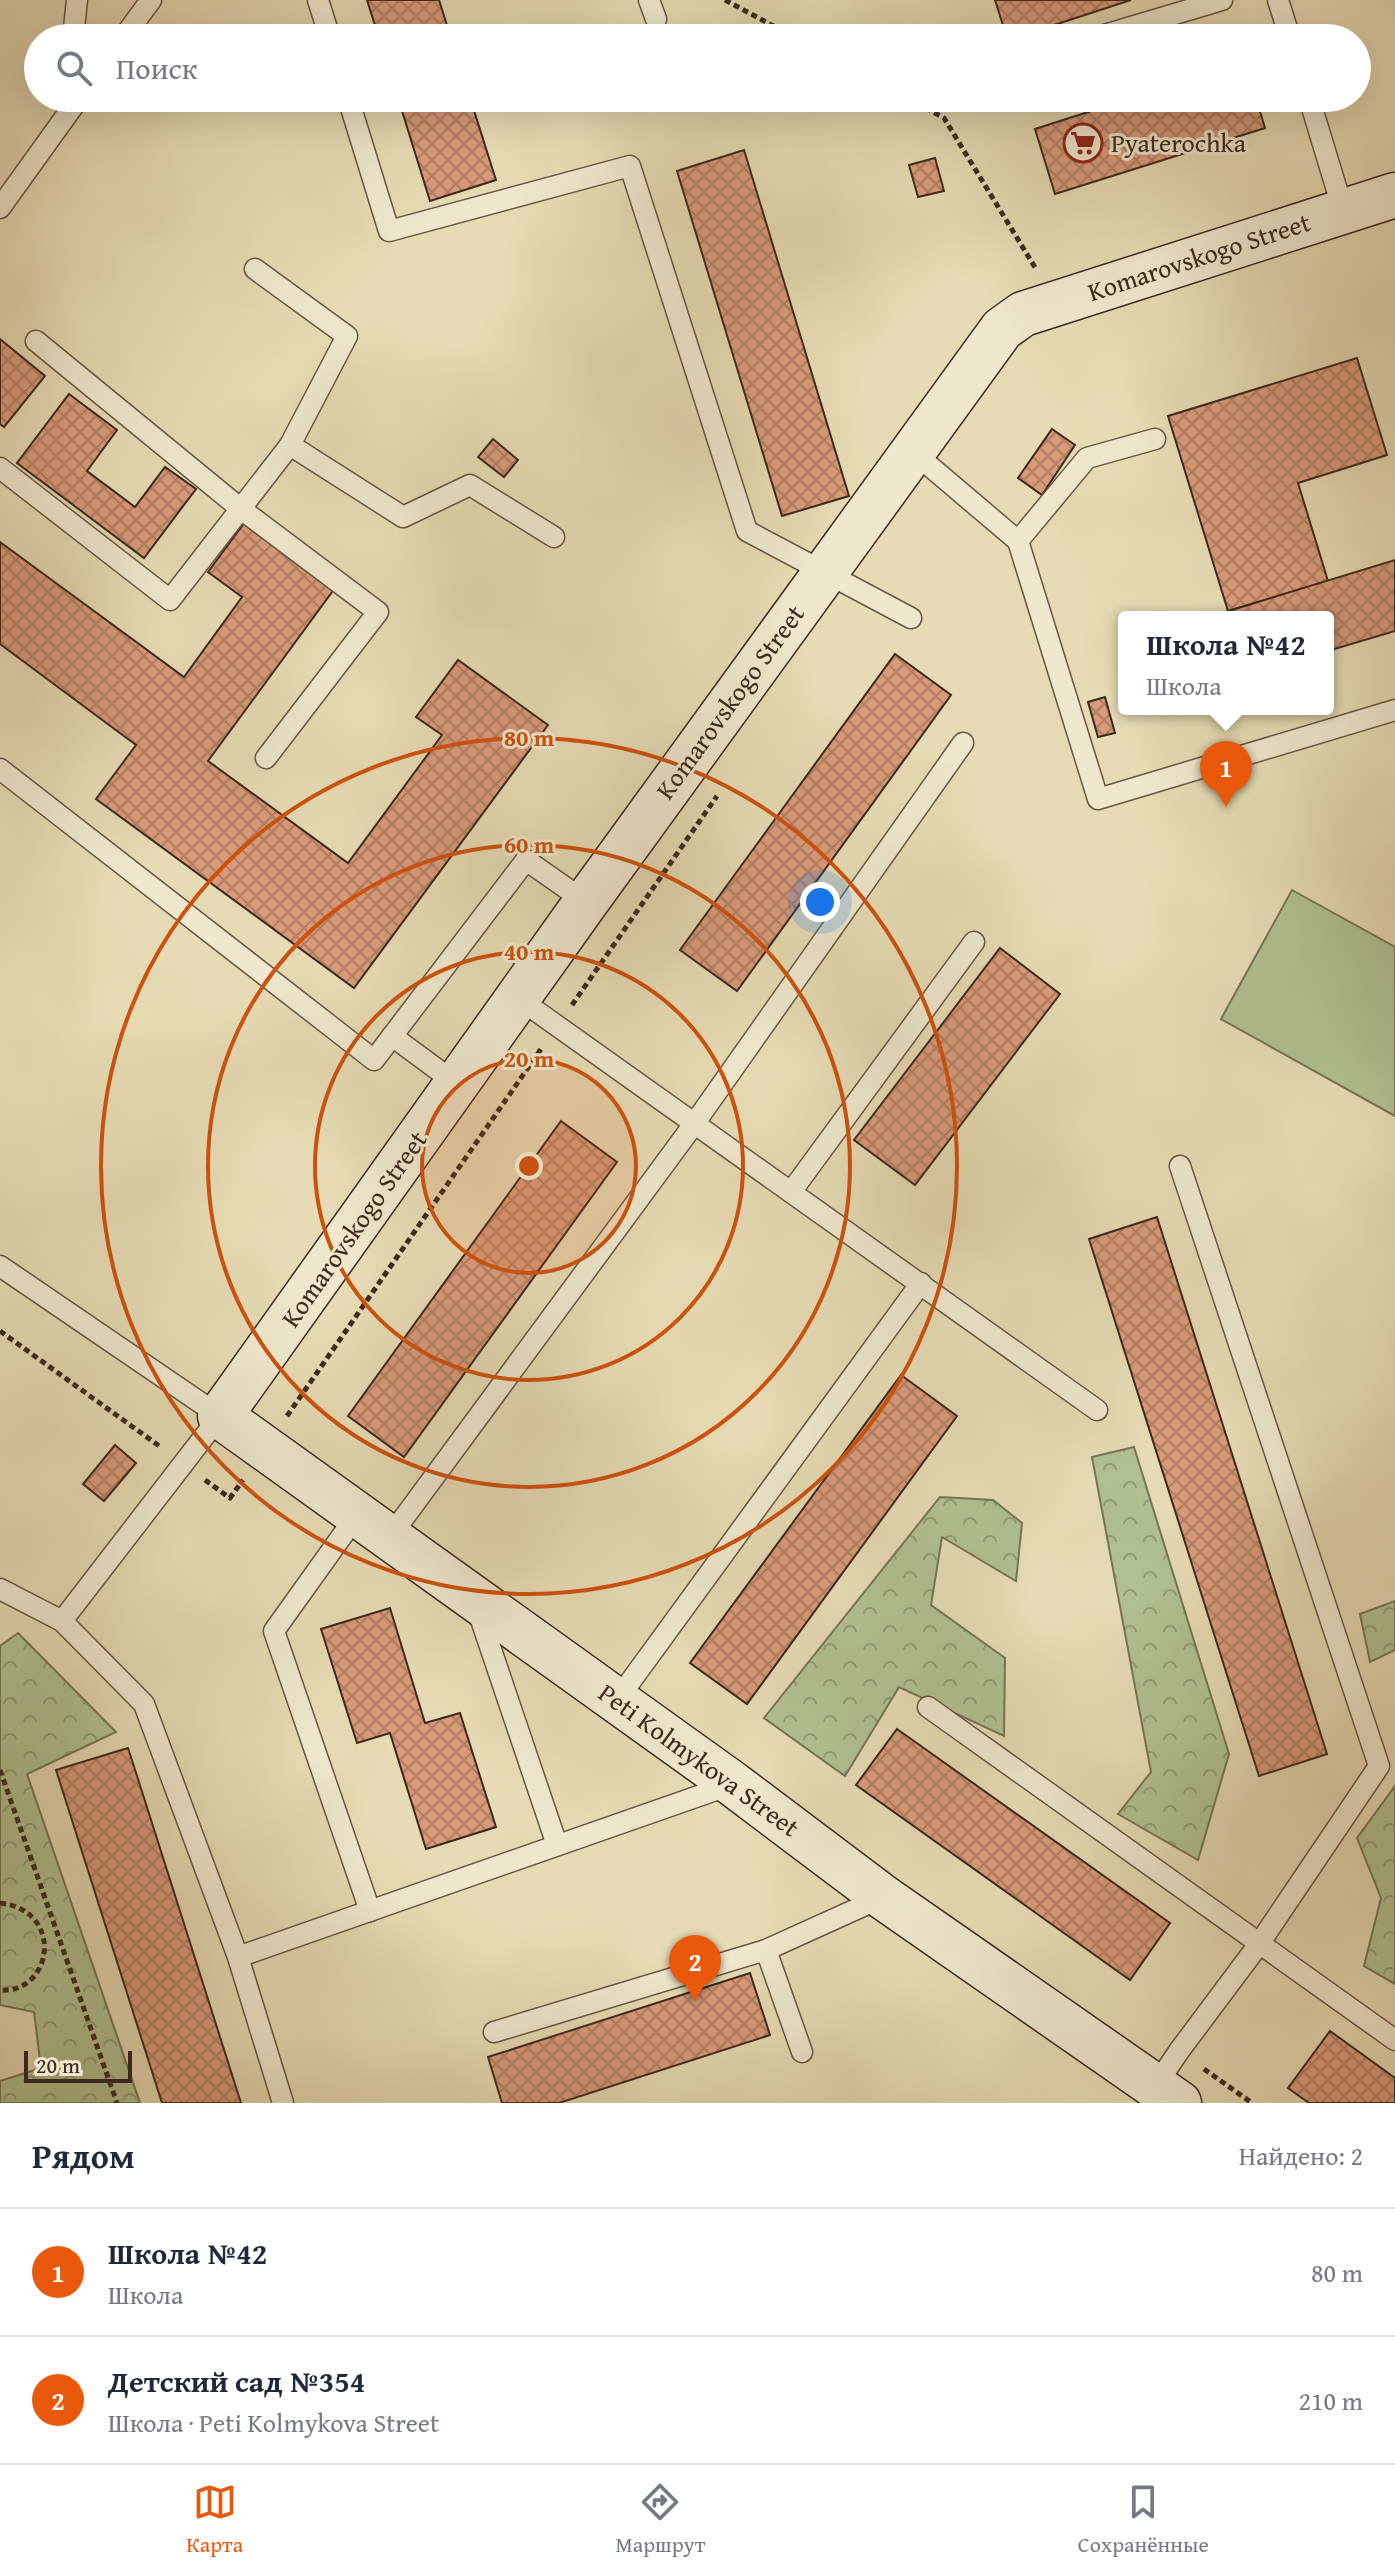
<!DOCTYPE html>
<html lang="ru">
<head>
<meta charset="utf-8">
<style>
	:root { --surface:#fff; --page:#f2f2f3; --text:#1f2937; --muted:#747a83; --line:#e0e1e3; --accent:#ea580c }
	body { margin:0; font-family:"Gentium Book Plus",serif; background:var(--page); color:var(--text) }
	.scale { position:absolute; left:24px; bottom:20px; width:108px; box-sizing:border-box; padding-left:8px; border:4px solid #3b291f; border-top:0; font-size:22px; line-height:28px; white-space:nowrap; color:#3b291f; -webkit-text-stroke:6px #efe8ce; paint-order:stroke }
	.you { position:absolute; left:820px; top:902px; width:28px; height:28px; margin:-20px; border:6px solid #fff; border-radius:50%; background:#1a73e8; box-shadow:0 0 0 12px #1a73e833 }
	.badge { display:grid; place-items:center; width:52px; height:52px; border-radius:50%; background:var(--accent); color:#fff; font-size:26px; font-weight:700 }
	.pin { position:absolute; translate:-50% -66px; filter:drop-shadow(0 2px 4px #0008) }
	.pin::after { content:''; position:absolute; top:42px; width:28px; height:24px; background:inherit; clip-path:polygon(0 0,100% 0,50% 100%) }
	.popup { position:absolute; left:1118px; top:611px; width:216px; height:104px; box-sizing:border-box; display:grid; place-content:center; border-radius:8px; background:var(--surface); filter:drop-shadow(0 2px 6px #0005); font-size:26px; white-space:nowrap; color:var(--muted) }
	.popup b { font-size:30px; color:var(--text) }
	.popup::after { content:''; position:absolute; left:50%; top:100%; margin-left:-16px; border:16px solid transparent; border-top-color:var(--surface) }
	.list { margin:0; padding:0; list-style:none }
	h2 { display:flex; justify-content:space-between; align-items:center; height:104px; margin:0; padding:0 32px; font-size:34px }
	h2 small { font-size:26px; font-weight:400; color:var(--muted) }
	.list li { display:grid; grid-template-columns:52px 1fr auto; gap:24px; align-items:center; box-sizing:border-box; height:128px; padding:0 32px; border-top:2px solid var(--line) }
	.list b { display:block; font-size:30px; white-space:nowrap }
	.list p { margin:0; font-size:26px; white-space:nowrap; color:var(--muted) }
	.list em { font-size:26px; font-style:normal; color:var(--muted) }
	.icon { flex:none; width:44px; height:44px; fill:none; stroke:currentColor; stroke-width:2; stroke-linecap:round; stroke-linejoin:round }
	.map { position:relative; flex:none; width:1395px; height:2103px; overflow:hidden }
	.search { position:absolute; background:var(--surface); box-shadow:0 8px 32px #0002; left:24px; right:24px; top:24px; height:88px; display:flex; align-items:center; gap:20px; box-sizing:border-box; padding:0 28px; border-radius:44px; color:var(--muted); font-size:30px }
	.sheet { height:360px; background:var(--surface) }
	nav { display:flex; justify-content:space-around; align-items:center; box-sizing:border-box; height:112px; border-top:2px solid var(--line); background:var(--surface); font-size:22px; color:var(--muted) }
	nav a { display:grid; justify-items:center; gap:4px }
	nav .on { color:var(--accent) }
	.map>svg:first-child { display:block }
	.green { fill:#b0c191; stroke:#767558; stroke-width:2 }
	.forest { fill:url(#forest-crowns); stroke:#767558; stroke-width:2 }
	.building { fill:url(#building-cross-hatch); stroke:#3b291f; stroke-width:2 }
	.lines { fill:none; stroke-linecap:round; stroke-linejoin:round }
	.lane-casing { stroke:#665644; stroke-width:23 }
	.secondary-casing { stroke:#3b291f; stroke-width:47 }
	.path { stroke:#3b291f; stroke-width:5; stroke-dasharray:6 4; stroke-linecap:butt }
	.lane { stroke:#efe8ce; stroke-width:20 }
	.secondary { stroke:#efe8ce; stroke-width:44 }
	.ring { fill:none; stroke:#ce520f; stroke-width:4 }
	.labels { text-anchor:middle; stroke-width:6; stroke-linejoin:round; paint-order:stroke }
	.poi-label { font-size:26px; fill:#3b291f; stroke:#efe8ce; text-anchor:start }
	.street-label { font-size:26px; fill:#3b291f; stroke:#efe8ce }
	.centre { fill:#ce520f; stroke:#efe8ce; stroke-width:4 }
	.ring-label { font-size:24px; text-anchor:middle; font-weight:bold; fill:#ce520f; stroke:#efe8ce; stroke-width:6; stroke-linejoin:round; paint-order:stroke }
</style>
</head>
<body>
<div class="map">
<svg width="1395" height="2103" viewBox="0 0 1395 2103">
	<defs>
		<pattern id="forest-crowns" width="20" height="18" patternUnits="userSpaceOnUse" patternTransform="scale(2)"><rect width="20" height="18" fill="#b0c191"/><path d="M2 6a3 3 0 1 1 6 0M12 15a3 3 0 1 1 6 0" fill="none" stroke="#909d76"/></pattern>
		<pattern id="building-cross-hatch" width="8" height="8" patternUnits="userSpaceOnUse" patternTransform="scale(2)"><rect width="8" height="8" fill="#d99a7a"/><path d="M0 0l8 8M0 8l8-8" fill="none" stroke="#b17e63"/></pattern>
	</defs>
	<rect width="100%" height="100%" fill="#e6dbb4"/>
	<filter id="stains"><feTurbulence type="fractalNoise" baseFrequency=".0025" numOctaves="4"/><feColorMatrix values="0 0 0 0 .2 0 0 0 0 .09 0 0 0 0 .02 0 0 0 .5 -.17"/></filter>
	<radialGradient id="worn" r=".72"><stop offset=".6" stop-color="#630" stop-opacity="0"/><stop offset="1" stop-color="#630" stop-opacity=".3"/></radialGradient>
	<!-- green -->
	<polygon class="green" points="1292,890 1395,947 1395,1116 1221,1019"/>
	<!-- forest -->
	<g class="forest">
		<polygon points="1134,1447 1229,1754 1198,1860 1118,1814 1151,1772 1092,1457"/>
		<polygon points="940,1497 993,1500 1022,1523 1016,1581 942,1537 931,1605 1005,1658 1004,1736 899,1687 845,1776 764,1718"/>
		<polygon points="1395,1601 1395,1650 1370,1662 1360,1614"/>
		<polygon points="18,1633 116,1732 27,1774 140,2103 0,2103 0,2081 41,2068 34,2012 0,2005 0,1646"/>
		<polygon points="1395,1786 1395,1984 1364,1966 1381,1898 1357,1838"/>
	</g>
	<!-- building -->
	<g class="building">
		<polygon points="367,0 439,0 451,38 379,38"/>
		<polygon points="995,0 1131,0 1014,38 1007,38"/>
		<polygon points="398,98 470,98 496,180 430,201"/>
		<polygon points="1132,98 1256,98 1265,128 1055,194 1035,129"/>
		<polygon points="744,150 849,496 782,516 677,171"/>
		<polygon points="935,158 944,191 918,197 909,165"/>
		<polygon points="0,339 45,376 4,427 0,424"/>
		<polygon points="1357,358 1387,455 1298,483 1328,581 1228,611 1168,416"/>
		<polygon points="69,394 117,430 87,471 135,507 165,467 196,489 144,558 17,463"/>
		<polygon points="1052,429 1075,445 1042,495 1018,478"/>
		<polygon points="493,439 518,460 504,477 478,457"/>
		<polygon points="245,522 335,588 208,761 348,863 442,735 416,717 458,660 548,725 354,988 96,799 136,745 0,644 0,542 184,677 242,597 208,572"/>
		<polygon points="1395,560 1395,631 1328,651 1328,617 1209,617"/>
		<polygon points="895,654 951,695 737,991 680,950"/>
		<polygon points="1105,697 1115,733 1098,737 1088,702"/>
		<polygon points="1000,948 1060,994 915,1185 854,1140"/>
		<polygon points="561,1121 617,1162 404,1457 348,1416"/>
		<polygon points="1157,1217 1327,1754 1259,1776 1089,1239"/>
		<polygon points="901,1375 957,1416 747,1704 690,1663"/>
		<polygon points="115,1445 136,1463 104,1501 83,1484"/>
		<polygon points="390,1608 425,1723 460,1713 496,1827 426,1849 390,1733 357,1743 321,1629"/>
		<polygon points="897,1729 1170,1923 1130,1980 856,1785"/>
		<polygon points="128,1748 138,1779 241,2103 162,2103 56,1770"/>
		<polygon points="750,1973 770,2035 559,2103 502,2103 488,2057"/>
		<polygon points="1330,2031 1395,2078 1395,2103 1309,2103 1288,2088"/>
	</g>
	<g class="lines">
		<!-- lane casing -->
		<g class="lane-casing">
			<g id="lane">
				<polyline points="318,0 330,38"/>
				<polyline points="649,0 656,19"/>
				<polyline points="1278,0 1290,38"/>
				<polyline points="73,38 77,0"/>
				<polyline points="123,38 151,0"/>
				<polyline points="1094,38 1222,0"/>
				<polyline points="348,98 389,231 630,166 747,531 911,618"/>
				<polyline points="1309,98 1343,210"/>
				<polyline points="0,208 79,98"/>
				<polyline points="36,341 241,509 378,612 266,758"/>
				<polyline points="290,445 403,517 470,485 554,537"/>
				<polyline points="912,451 1018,541 1098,799 1395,710"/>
				<polyline points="0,468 170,600 290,445 347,336 255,269"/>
				<polyline points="1018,541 1087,458 1155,439"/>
				<polyline points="0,769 374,1060 526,860 586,902"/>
				<polyline points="518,998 1097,1410"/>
				<polyline points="392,1036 457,1084"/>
				<polyline points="791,1192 974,942"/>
				<polyline points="0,1266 220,1416 62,1621"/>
				<polyline points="357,1515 274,1631 370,1911"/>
				<polyline points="389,1538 694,1124 963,743"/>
				<polyline points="0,1589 62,1621 144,1704 238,1957 283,2103"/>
				<polyline points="477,1608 557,1845"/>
				<polyline points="617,1700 921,1283"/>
				<polyline points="928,1707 1395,2040"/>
				<polyline points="766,1950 802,2052"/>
				<polyline points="238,1957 733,1784"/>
				<polyline points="494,2032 766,1950 883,1897"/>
				<polyline points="1152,2091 1179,2051 1259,1944 1379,1766 1180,1166"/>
			</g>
		</g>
		<!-- secondary casing -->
		<g class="secondary-casing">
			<polyline id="secondary" points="1179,2103 883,1897 733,1784 220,1416 586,902 1002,329 1023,314 1395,195"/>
		</g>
		<!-- path -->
		<g class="path">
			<polyline points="725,0 796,38"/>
			<polyline points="908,98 944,118 1036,269"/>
			<polyline points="572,1005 717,796"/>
			<polyline points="0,1331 162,1448"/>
			<polyline points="287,1416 541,1049"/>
			<polyline points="205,1480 230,1498 243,1480"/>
			<polyline points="0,1770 117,2103"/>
			<path d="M0,1903C65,1910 53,1994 0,1990"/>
			<polyline points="1204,2069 1252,2103"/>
		</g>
		<!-- lane -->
		<use href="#lane" class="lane"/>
		<!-- secondary -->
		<use href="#secondary" class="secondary"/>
	</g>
	<!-- distance rings -->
	<circle cx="529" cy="1166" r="107" fill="#ce520f" fill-opacity=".12"/>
	<g class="ring">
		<circle cx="529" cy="1166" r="107"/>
		<circle cx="529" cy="1166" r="214"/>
		<circle cx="529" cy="1166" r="321"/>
		<circle cx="529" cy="1166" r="428"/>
	</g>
	<!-- icons -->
	<defs>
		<g id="supermarket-ring" transform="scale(2)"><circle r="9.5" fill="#efe8ce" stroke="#8f2418" stroke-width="1.5"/><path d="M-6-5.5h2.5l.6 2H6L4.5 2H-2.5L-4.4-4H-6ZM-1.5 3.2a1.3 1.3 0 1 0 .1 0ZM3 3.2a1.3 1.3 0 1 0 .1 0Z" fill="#8f2418"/></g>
	</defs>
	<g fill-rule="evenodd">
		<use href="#supermarket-ring" x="1083" y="143"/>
	</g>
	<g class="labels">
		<!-- poi labels -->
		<g class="poi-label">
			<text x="1111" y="152">Pyaterochka</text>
		</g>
		<!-- street labels -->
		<g class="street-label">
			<text transform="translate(1199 257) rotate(-18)" y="9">Komarovskogo Street</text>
			<text transform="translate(730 702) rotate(-54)" y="9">Komarovskogo Street</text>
			<text transform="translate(354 1229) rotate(-55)" y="9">Komarovskogo Street</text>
			<text transform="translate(699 1760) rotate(36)" y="9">Peti Kolmykova Street</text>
		</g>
	</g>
	<circle cx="529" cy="1166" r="12" class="centre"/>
	<g class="ring-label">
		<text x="529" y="746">80 m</text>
		<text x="529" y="853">60 m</text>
		<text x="529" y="960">40 m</text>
		<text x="529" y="1067">20 m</text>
	</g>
	<rect width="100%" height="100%" filter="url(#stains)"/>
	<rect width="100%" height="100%" fill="url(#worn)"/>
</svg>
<div class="scale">20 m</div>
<div class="you"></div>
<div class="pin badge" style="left:1226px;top:807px">1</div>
<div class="popup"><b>Школа №42</b>Школа</div>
<div class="pin badge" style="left:695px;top:2001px">2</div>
<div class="search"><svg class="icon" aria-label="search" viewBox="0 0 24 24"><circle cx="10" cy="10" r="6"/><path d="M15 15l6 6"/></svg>Поиск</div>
</div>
<section class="sheet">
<h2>Рядом<small>Найдено: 2</small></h2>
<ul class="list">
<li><span class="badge">1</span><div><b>Школа №42</b><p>Школа</p></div><em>80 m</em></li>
<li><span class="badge">2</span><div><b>Детский сад №354</b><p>Школа · Peti Kolmykova Street</p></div><em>210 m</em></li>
</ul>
</section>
<nav>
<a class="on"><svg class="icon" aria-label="map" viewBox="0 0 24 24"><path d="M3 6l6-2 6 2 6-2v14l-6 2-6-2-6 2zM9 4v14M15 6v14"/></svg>Карта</a>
<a><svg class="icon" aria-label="directions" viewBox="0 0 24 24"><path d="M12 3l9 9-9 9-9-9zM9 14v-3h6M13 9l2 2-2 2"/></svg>Маршрут</a>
<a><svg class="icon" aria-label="saved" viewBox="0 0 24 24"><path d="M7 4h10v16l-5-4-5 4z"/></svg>Сохранённые</a>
</nav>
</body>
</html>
